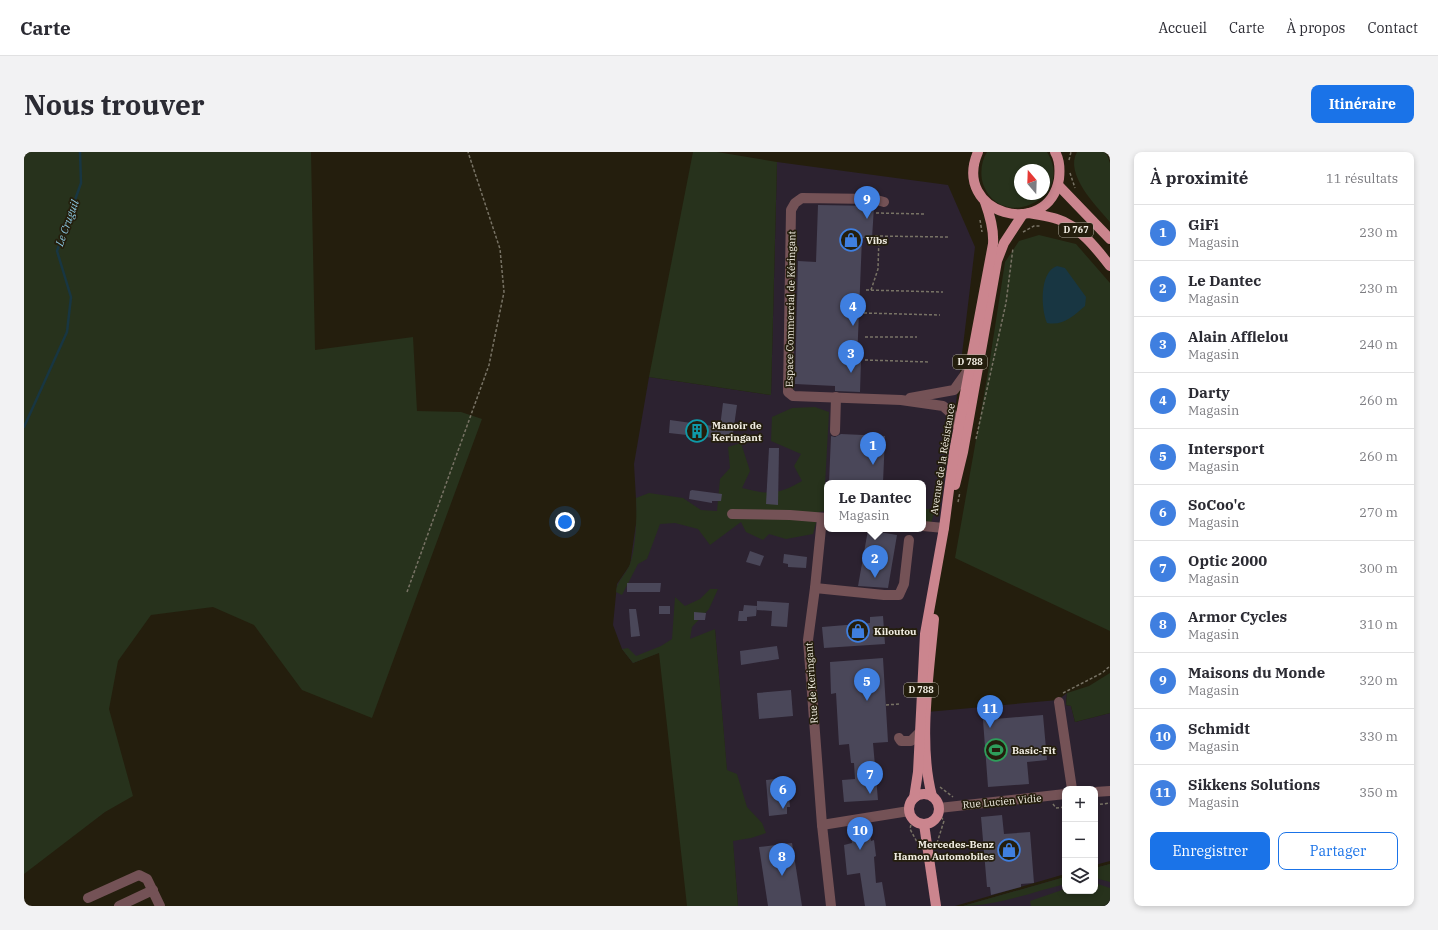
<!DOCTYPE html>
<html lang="fr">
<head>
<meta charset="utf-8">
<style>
	:root { --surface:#fff; --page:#f2f2f3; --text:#2b2b33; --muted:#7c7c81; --line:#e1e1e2; --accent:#1a73e8 }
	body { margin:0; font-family:"IBM Plex Serif",serif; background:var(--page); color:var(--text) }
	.controls { position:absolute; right:12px; bottom:12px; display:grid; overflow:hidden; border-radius:8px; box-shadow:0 2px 6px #0003 }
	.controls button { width:36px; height:36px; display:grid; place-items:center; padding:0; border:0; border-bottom:1px solid var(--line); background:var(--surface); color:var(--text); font:20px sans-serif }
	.compass { position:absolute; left:990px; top:12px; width:36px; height:36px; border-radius:50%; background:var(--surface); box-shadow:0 2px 6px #0003; rotate:341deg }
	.you { position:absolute; left:541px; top:370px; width:14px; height:14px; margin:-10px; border:3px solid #fff; border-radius:50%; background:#1a73e8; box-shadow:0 0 0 6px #1a73e833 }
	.badge { display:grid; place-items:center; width:26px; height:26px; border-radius:50%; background:var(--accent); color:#fff; font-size:13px; font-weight:700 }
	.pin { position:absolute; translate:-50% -33px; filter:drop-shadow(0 1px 2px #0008) }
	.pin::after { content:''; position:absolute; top:21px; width:14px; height:12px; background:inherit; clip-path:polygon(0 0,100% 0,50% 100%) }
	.popup { position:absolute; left:800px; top:328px; width:102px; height:52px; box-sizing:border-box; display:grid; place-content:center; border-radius:8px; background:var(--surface); filter:drop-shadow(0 1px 3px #0005); font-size:13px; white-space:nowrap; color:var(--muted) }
	.popup b { font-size:15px; color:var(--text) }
	.popup::after { content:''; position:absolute; left:50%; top:100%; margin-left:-8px; border:8px solid transparent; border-top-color:var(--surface) }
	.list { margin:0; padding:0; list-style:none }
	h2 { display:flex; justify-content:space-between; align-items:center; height:52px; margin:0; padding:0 16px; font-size:17px }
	h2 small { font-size:13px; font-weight:400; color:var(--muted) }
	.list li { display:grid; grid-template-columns:26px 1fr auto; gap:12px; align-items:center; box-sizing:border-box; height:56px; padding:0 16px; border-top:1px solid var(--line) }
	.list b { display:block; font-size:15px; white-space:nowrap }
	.list p { margin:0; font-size:13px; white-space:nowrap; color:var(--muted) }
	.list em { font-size:13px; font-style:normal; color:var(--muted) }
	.actions { display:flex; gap:8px; padding:12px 16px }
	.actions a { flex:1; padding:9px 0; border:1px solid var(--accent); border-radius:8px; text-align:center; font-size:14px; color:var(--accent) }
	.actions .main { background:var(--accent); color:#fff }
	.icon { flex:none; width:22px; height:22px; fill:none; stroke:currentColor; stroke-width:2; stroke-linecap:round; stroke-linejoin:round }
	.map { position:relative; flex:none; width:1086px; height:754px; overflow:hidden; border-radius:8px }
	header { display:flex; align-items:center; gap:24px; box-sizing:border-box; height:56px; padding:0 20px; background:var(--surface); border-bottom:1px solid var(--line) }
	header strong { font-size:19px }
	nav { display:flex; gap:22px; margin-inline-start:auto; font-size:14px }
	.intro { display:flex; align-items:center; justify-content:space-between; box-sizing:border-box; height:96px; padding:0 24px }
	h1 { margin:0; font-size:28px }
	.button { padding:10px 18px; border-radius:8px; background:var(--accent); color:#fff; font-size:14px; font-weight:700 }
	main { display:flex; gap:24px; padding:0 24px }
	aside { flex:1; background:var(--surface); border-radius:8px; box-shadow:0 2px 6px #0003 }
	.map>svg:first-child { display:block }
	.commercial { fill:#2c2230; fill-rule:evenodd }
	.green { fill:#27321c; fill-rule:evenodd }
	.water { fill:#183642 }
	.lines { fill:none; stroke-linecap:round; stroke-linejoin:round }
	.stream { stroke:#183642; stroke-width:2.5 }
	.building { fill:#4a4759 }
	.path { stroke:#787365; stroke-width:1.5; stroke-dasharray:3 2; stroke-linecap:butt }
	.minor { stroke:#745256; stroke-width:10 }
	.major { stroke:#cb858e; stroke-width:10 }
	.labels { text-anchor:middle; stroke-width:3.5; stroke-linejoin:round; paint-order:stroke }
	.shield { fill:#241e0d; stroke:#b4b0a3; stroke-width:1 }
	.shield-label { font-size:9px; font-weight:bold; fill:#f2eee3 }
	.poi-label { font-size:10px; font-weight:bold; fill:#f2eee3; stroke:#241e0d; text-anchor:start }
	.street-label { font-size:10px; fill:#f2eee3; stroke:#241e0d }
	.water-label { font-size:11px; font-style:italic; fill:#8cc8e2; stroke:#241e0d }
</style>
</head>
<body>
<header>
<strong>Carte</strong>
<nav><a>Accueil</a><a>Carte</a><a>À propos</a><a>Contact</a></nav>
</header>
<div class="intro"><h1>Nous trouver</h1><a class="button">Itinéraire</a></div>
<main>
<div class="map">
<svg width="1086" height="754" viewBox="0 0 1086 754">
	<rect width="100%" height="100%" fill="#241e0d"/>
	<!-- commercial -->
	<g class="commercial">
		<path d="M753,10L924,33L951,95L926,301L892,561L1034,548L1043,541L1042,553L1047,554L1051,570L1086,561V709L1071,713V637H1041V722L931,754H714L691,478L609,511L598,497L589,473L593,432L606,413L613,365L610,312L625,225L747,243ZM803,331H899V377H803Z"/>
		<polygon points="1086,712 1086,754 939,754 1041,725 1041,739 1071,739 1071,716"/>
	</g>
	<!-- green -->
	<g class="green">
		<polygon points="0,0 287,0 291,198 389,185 393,259 437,260 458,267 348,566 278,538 230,473 189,455 127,463 94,509 85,557 109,644 81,660 0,722"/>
		<polygon points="669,0 693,0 753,10 747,243 625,225"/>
		<path d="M963,0H1023C1052,46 977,81 959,32C956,22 957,9 963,0ZM996,18H1020V42H996Z"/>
		<path d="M1053,0H1080L1083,3L1086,11V70C1073,55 1040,22 1053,0Z"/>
		<polygon points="1015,83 1052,92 1086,131 1086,479 931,406 964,220 981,110 995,89"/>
		<path d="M791,255L805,260L800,351L803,352V359L795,360L789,382L762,387L745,382L739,388L722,380L717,370L686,393L674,377L651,371L636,372L623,407L614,412L598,443L592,440C593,428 602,423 606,412C612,395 613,364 612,346L625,341L659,346L677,358L693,359L696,327L706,316L704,295L717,291L726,319L718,336C745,343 754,343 778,329L770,314L777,302L747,289L748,265L768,256Z"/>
		<polygon points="899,357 911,357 906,375 899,375"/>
		<polygon points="686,437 694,437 685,457 668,475 666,487 691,477 703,618 713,622 723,655 738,671 742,681 727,686 709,689 714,754 663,754 635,501 609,511 598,497 604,496 612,504 637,494 648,487 651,445 661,454 676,447"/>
		<polygon points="1086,521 1086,561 1051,570 1047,554 1042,553 1043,541 1065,534"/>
		<polygon points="1086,712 1086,730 1071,726 1071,716"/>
		<path d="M1041,725V732C1009,740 972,754 939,754Z"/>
		<polygon points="1071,731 1086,736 1086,754 1007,754 1006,749 1041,737 1041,739 1071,739"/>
	</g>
	<!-- water -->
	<path class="water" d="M1033,114L1041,116L1062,145L1061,154C1049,164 1040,174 1023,171C1017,157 1015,120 1033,114Z"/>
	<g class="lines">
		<!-- stream -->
		<polyline class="stream" points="0,275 43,180 47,145 33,99 57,31 56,0"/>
	</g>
	<!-- building -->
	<g class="building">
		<polygon points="794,53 850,54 848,87 838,86 833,209 837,209 836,240 811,239 811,234 771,232 774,109 792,110"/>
		<polygon points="699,251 713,253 708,288 645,281 646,268 696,275"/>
		<polygon points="817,282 861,284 859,331 805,331 807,284 811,285"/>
		<polygon points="745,296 755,296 754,353 742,352"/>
		<polygon points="668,338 698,342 697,349 688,349 688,351 665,347 666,339"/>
		<polygon points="844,378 873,383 864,436 834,434"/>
		<polygon points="726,399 740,404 736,414 722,410"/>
		<polygon points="760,402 783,405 782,416 764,415 764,412 759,411"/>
		<polygon points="603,431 637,431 636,440 603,440"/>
		<polygon points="733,449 765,451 763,475 747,474 748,459 733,458"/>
		<polygon points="720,453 733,454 732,464 723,465 723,469 714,469 715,459 719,459"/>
		<rect x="635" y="454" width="11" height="8"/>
		<polygon points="605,457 612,457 616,484 607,485"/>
		<polygon points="670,460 682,461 681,468 670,468"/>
		<polygon points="859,464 861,492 800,496 798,475 846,471 846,465"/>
		<polygon points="753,494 755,507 717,513 716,499"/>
		<polygon points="859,506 864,590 849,591 854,648 820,650 818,628 831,627 830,611 827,611 825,592 815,593 812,541 807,542 806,510"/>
		<polygon points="767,538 769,564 735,567 733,541"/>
		<polygon points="1019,563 1023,608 1003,610 1005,632 964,635 959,568"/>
		<polygon points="763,626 766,655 763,655 763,662 745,664 742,628"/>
		<polygon points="978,663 980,682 1006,680 1010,731 997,732 997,735 967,743 966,735 963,735 957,665"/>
		<polygon points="846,680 847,689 850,688 852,704 850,705 852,731 858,730 862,754 841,754 836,721 823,723 820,693 828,691 827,682"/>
		<polygon points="768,691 778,754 744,754 735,695"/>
	</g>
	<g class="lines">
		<!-- path -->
		<g class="path">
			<polyline points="1045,8 1047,0"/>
			<polyline points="1046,21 1051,36"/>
			<polyline points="852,61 902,62"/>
			<polyline points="956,68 958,80"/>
			<polyline points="999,80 1010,74 1017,74"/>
			<polyline points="851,84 925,85"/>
			<polyline points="842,138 919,140"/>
			<polyline points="847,138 854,117 855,84"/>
			<polyline points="840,161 916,163"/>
			<polyline points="841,185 893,185"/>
			<polyline points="841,208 906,210"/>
			<polyline points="952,287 982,151 989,96"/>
			<polyline points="934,350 936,340"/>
			<polyline points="383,440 465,213 480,140 476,97 444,0"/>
			<polyline points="1039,541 1078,521 1086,514"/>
			<polyline points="862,553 875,552"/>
			<polyline points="916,635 929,645"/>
			<polyline points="1029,652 1032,656 1041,655"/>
			<polyline points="1071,653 1086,651"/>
			<polyline points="888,668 886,677 893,690"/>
			<polyline points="913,691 920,669 917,665"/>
		</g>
		<!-- minor -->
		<g class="minor">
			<polyline points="860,50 849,47 778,46 771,51 767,58 764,240 769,244 877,248 919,254 929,263 934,274"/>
			<polyline points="886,246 930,238 945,217"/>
			<polyline points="811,279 812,245"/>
			<polyline points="708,362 766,363 803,366"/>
			<polyline points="899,374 920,376"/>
			<polyline points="791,436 860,443 875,443 880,432 885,388"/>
			<polyline points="1035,550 1048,637"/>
			<polyline points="875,586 877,589 887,589 895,581"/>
			<polyline points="1071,640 1086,639"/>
			<polyline points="915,656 1041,642"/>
			<polyline points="798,673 784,488 791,436 798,366"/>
			<polyline points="64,746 115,723 123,727 136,754"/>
			<polyline points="95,754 129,738"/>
			<polyline points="807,754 798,673 885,659"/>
		</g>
		<!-- major -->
		<g class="major">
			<path d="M954,0C927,62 1024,89 1035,27C1036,18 1036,8 1031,0"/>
			<polyline points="1034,33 1086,87"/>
			<path d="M1005,61C1014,63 1024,64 1033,67C1054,73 1073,97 1086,114"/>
			<polyline points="931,333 939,300 973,109 980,91 999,62"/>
			<circle cx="900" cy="657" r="15"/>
			<path d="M908,644C894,592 905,522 910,467"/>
			<path d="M890,646L894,620L901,482L920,376L930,300L969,92C970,77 966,64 961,50"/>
			<polyline points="900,672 912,754"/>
		</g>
	</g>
	<!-- icons -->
	<defs>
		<g id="shop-ring" transform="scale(1.15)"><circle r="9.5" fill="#241e0d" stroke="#3f7fe0" stroke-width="1.5"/><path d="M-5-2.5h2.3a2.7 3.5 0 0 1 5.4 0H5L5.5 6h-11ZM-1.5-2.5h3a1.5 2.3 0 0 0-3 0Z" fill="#3f7fe0"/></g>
		<g id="building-ring" transform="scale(1.15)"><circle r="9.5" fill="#241e0d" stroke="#0f9aa8" stroke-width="1.5"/><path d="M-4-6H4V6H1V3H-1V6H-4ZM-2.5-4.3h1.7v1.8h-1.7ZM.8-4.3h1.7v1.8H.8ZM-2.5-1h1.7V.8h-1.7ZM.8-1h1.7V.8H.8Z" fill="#0f9aa8"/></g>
		<g id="stadium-ring" transform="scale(1.15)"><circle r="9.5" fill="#241e0d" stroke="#2e9e5b" stroke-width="1.5"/><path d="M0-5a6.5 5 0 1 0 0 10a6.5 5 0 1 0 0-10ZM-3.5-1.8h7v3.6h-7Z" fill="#2e9e5b"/></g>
	</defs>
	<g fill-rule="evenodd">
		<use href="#shop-ring" x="827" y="88"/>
		<use href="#building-ring" x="673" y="279"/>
		<use href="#shop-ring" x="834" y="479"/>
		<use href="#stadium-ring" x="972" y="598"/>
		<use href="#shop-ring" x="985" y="698"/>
	</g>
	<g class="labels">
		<!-- shield labels -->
		<g class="shield">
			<rect x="1035" y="71" width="34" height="14" rx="3"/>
			<rect x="929" y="203" width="34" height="14" rx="3"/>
			<rect x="880" y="531" width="34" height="14" rx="3"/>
		</g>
		<g class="shield-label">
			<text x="1052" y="81">D 767</text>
			<text x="946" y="213">D 788</text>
			<text x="897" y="541">D 788</text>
		</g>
		<!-- poi labels -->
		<g class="poi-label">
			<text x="842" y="92">Vibs</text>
			<text x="688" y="277">Manoir de<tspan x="688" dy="12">Keringant</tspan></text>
			<text x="850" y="483">Kiloutou</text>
			<text x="988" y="602">Basic-Fit</text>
			<text x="970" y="696" text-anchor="end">Mercedes-Benz<tspan x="970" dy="12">Hamon Automobiles</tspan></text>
		</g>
		<!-- street labels -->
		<g class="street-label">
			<text transform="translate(766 157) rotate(-89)" y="4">Espace Commercial de Kéringant</text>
			<text transform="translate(918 307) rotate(-81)" y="4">Avenue de la Résistance</text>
			<text transform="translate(787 531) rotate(-94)" y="4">Rue de Keringant</text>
			<text transform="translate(978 649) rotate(-5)" y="4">Rue Lucien Vidie</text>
		</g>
		<!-- water labels -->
		<g class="water-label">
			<text transform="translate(43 71) rotate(-70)" y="4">Le Cruguil</text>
		</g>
	</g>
</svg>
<div class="controls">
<button>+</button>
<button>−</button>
<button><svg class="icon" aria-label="layers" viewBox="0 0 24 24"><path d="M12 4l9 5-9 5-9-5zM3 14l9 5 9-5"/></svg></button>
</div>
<svg class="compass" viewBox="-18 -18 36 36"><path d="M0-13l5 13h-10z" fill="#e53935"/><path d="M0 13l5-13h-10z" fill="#7c7c81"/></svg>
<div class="you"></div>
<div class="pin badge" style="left:849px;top:313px;background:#3f7fe0">1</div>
<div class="pin badge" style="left:851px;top:426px;background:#3f7fe0">2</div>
<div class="popup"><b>Le Dantec</b>Magasin</div>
<div class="pin badge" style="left:827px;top:221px;background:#3f7fe0">3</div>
<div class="pin badge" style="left:829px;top:174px;background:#3f7fe0">4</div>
<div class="pin badge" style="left:843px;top:549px;background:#3f7fe0">5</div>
<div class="pin badge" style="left:759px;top:657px;background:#3f7fe0">6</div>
<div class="pin badge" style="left:846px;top:642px;background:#3f7fe0">7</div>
<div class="pin badge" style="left:758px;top:724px;background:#3f7fe0">8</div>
<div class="pin badge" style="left:843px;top:67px;background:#3f7fe0">9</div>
<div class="pin badge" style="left:836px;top:698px;background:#3f7fe0">10</div>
<div class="pin badge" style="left:966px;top:576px;background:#3f7fe0">11</div>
</div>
<aside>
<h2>À proximité<small>11 résultats</small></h2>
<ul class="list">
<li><span class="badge" style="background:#3f7fe0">1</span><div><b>GiFi</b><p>Magasin</p></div><em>230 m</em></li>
<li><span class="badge" style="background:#3f7fe0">2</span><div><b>Le Dantec</b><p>Magasin</p></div><em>230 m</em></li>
<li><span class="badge" style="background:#3f7fe0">3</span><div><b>Alain Afflelou</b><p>Magasin</p></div><em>240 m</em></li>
<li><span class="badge" style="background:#3f7fe0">4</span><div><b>Darty</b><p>Magasin</p></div><em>260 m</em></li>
<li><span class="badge" style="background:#3f7fe0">5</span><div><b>Intersport</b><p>Magasin</p></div><em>260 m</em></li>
<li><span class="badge" style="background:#3f7fe0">6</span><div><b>SoCoo'c</b><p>Magasin</p></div><em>270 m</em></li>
<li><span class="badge" style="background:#3f7fe0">7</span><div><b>Optic 2000</b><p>Magasin</p></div><em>300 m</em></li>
<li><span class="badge" style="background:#3f7fe0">8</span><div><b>Armor Cycles</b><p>Magasin</p></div><em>310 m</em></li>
<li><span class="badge" style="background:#3f7fe0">9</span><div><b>Maisons du Monde</b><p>Magasin</p></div><em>320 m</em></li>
<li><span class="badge" style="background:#3f7fe0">10</span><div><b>Schmidt</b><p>Magasin</p></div><em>330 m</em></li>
<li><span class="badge" style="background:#3f7fe0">11</span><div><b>Sikkens Solutions</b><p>Magasin</p></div><em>350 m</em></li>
</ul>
<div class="actions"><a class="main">Enregistrer</a><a>Partager</a></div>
</aside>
</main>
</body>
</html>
